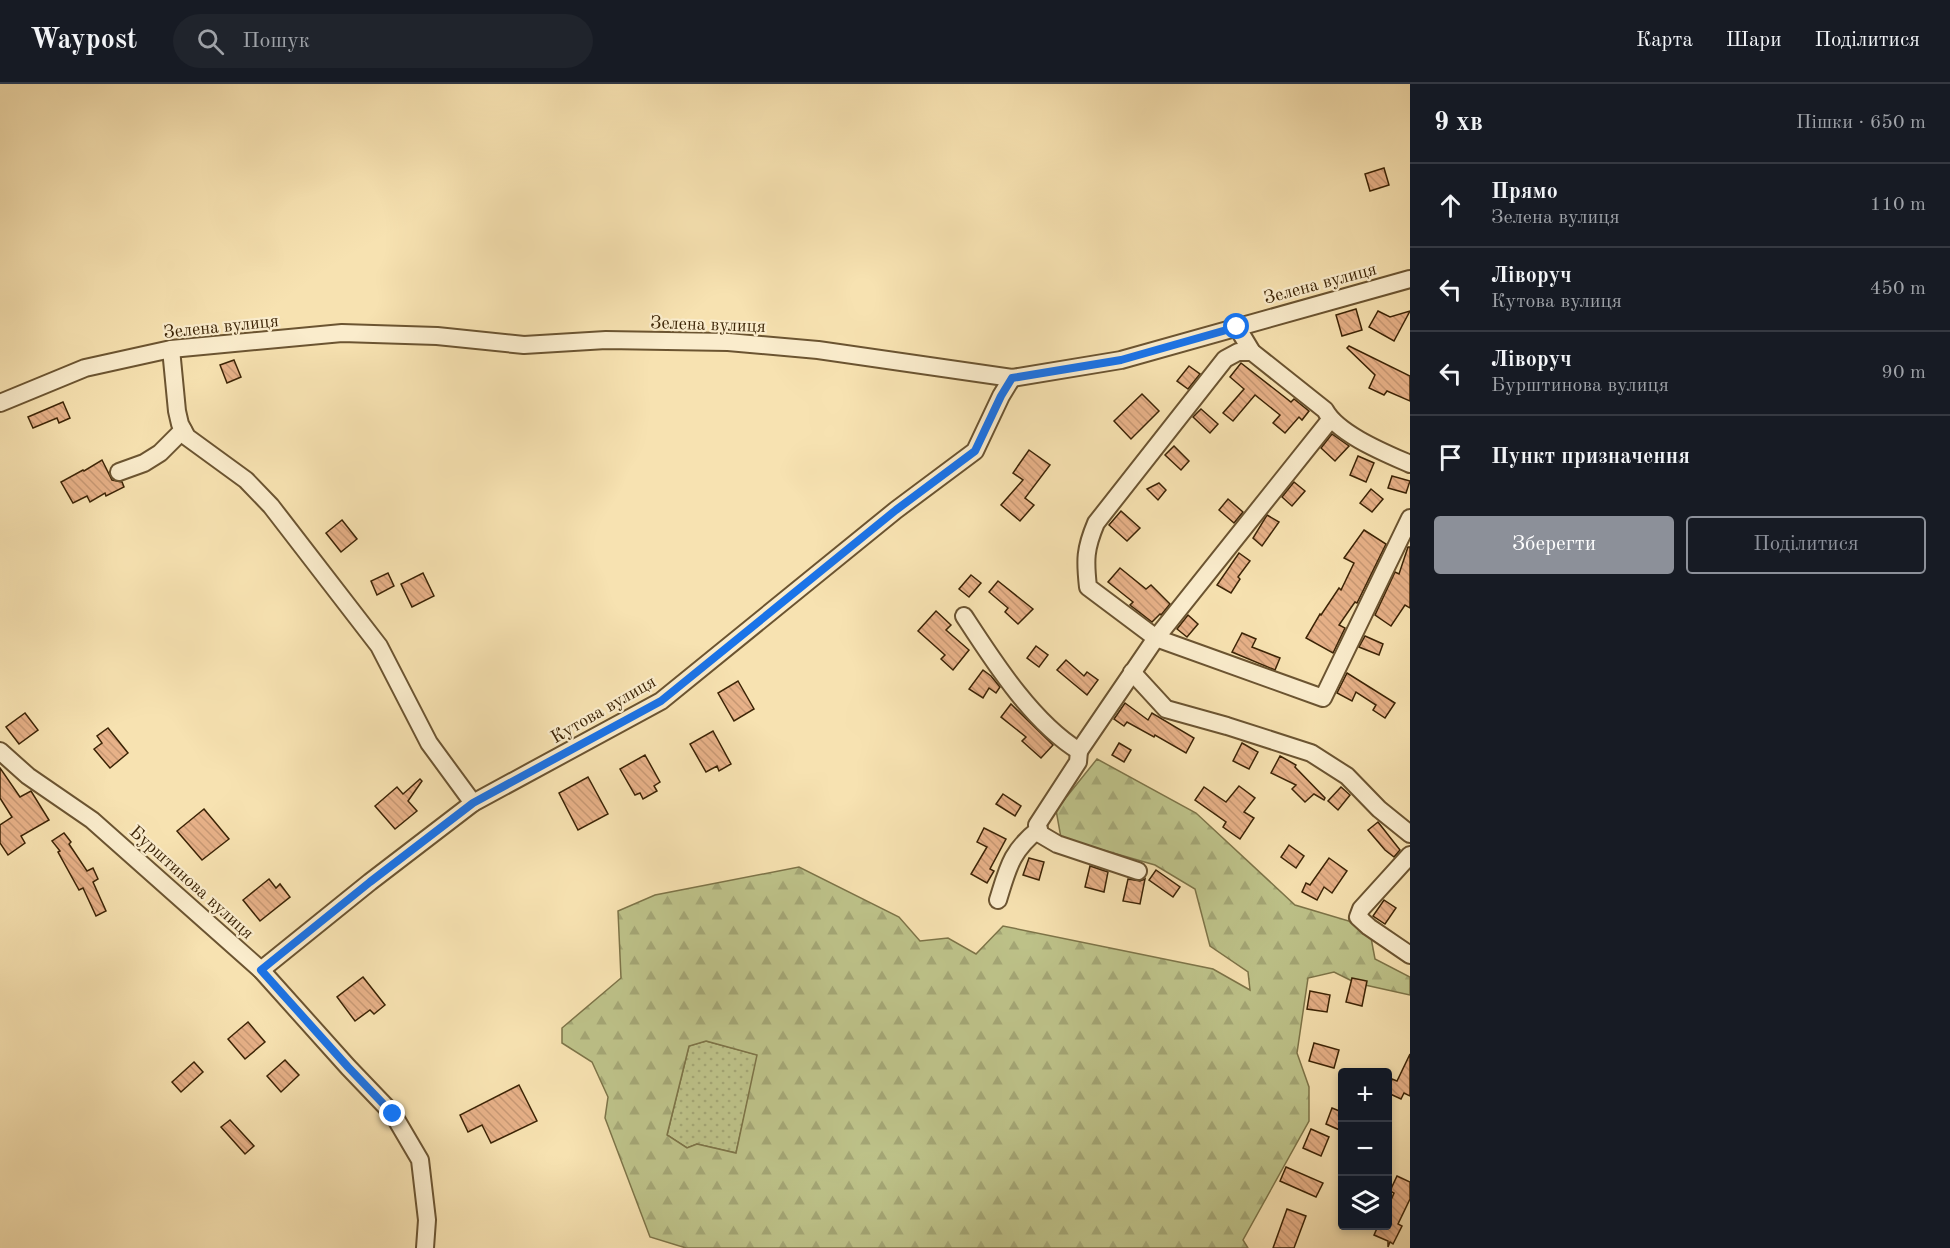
<!DOCTYPE html>
<html lang="uk">
<head>
<meta charset="utf-8">
<style>
	:root { --surface:#171b24; --page:#20242c; --text:#f1f3f6; --muted:#9ea1a6; --line:#363941; --accent:#8c9099 }
	body { margin:0; font-family:"Old Standard TT",serif; background:var(--page); color:var(--text) }
	.controls { position:absolute; right:18px; bottom:18px; display:grid; overflow:hidden; border-radius:6px; box-shadow:0 3px 9px #0003 }
	.controls button { width:54px; height:54px; display:grid; place-items:center; padding:0; border:0; border-bottom:2px solid var(--line); background:var(--surface); color:var(--text); font:30px sans-serif }
	.stop { position:absolute; width:18px; height:18px; margin:-14px; border:4px solid #1a73e8; border-radius:50%; background:#fff }
	.stop.end { background:#1a73e8; border-color:#fff; box-shadow:0 2px 6px #0008 }
	.list { margin:0; padding:0; list-style:none }
	h2 { display:flex; justify-content:space-between; align-items:center; height:78px; margin:0; padding:0 24px; font-size:26px }
	h2 small { font-size:20px; font-weight:400; color:var(--muted) }
	.list li { display:grid; grid-template-columns:39px 1fr auto; gap:18px; align-items:center; box-sizing:border-box; height:84px; padding:0 24px; border-top:2px solid var(--line) }
	.list b { display:block; font-size:22px; white-space:nowrap }
	.list p { margin:0; font-size:20px; white-space:nowrap; color:var(--muted) }
	.list em { font-size:20px; font-style:normal; color:var(--muted) }
	.actions { display:flex; gap:12px; padding:18px 24px }
	.actions a { flex:1; padding:14px 0; border:2px solid var(--accent); border-radius:6px; text-align:center; font-size:21px; color:var(--accent) }
	.actions .main { background:var(--accent); color:#fff }
	.icon { flex:none; width:33px; height:33px; fill:none; stroke:currentColor; stroke-width:2; stroke-linecap:round; stroke-linejoin:round }
	.map { position:relative; flex:none; width:1410px; height:1164px; overflow:hidden }
	header { display:flex; align-items:center; gap:36px; box-sizing:border-box; height:84px; padding:0 30px; background:var(--surface); border-bottom:2px solid var(--line) }
	header strong { font-size:28px }
	nav { display:flex; gap:33px; margin-inline-start:auto; font-size:21px }
	.search { width:420px; height:54px; background:var(--page); display:flex; align-items:center; gap:15px; box-sizing:border-box; padding:0 21px; border-radius:33px; color:var(--muted); font-size:22px }
	main { display:flex }
	aside { flex:1; background:var(--surface) }
	.map>svg:first-child { display:block }
	.grass { fill:url(#grass-dots); stroke:#7d7448; stroke-width:1.5 }
	.forest { fill:url(#forest-firs); stroke:#7d7448; stroke-width:1.5; fill-rule:evenodd }
	.building { fill:url(#building-back-hatch); stroke:#3c2406; stroke-width:1.5 }
	.lines { fill:none; stroke-linecap:round; stroke-linejoin:round }
	.minor-casing { stroke:#6b5431; stroke-width:20 }
	.minor { stroke:#faeccc; stroke-width:16 }
	.route { stroke:#1a73e8; stroke-width:8 }
	.labels { text-anchor:middle; stroke-width:4.5; stroke-linejoin:round; paint-order:stroke }
	.street-label { font-size:18px; fill:#3c2406; stroke:#faeccc }
</style>
</head>
<body>
<header>
<strong>Waypost</strong>
<div class="search"><svg class="icon" aria-label="search" viewBox="0 0 24 24"><circle cx="10" cy="10" r="6"/><path d="M15 15l6 6"/></svg>Пошук</div>
<nav><a>Карта</a><a>Шари</a><a>Поділитися</a></nav>
</header>
<main>
<div class="map">
<svg width="1410" height="1164" viewBox="0 0 1410 1164">
	<defs>
		<pattern id="grass-dots" width="8" height="8" patternUnits="userSpaceOnUse" patternTransform="scale(1.5)"><rect width="8" height="8" fill="#bec38a"/><path d="M2 2h.1M6 6h.1" fill="none" stroke="#a4a776" stroke-width="1.8" stroke-linecap="round"/></pattern>
		<pattern id="forest-firs" width="22" height="20" patternUnits="userSpaceOnUse" patternTransform="scale(1.5)"><rect width="22" height="20" fill="#bec38a"/><path d="M5 1l3.5 6h-7zM16 11l3.5 6h-7z" fill="#a4a776"/></pattern>
		<pattern id="building-back-hatch" width="6" height="6" patternUnits="userSpaceOnUse" patternTransform="scale(1.5)"><rect width="6" height="6" fill="#e7b188"/><path d="M-1 5l2 2M0 0l6 6M5-1l2 2" fill="none" stroke="#c79874"/></pattern>
	</defs>
	<rect width="100%" height="100%" fill="#f7e2b1"/>
	<filter id="stains"><feTurbulence type="fractalNoise" baseFrequency=".00333" numOctaves="4"/><feColorMatrix values="0 0 0 0 .2 0 0 0 0 .09 0 0 0 0 .02 0 0 0 .5 -.17"/></filter>
	<radialGradient id="worn" r=".72"><stop offset=".6" stop-color="#630" stop-opacity="0"/><stop offset="1" stop-color="#630" stop-opacity=".3"/></radialGradient>
	<!-- grass -->
	<polygon class="grass" points="706,957 758,971 736,1069 697,1060 687,1064 667,1051 689,962"/>
	<!-- forest -->
	<path class="forest" d="M1097,675L1196,729L1295,821L1369,843L1375,875L1410,893V911L1356,899L1334,888L1308,894L1297,969L1309,1003V1037L1243,1156L1248,1164H686L650,1153L605,1034L608,1013L592,978L562,959V944L621,894L618,827L655,811L799,783L899,833L920,857L948,854L976,870L1003,842L1213,885L1250,906L1248,888L1210,862L1195,805L1155,781L1061,754L1056,726ZM706,957L757,971L736,1069L697,1060L687,1064L667,1051L689,962Z"/>
	<!-- building -->
	<g class="building">
		<polygon points="1384,84 1389,101 1370,107 1365,90"/>
		<polygon points="1356,225 1362,246 1342,252 1336,231"/>
		<polygon points="1378,227 1390,233 1410,227 1394,257 1369,243"/>
		<polygon points="1349,262 1410,292 1410,317 1387,307 1384,311 1369,304 1375,291 1347,264"/>
		<polygon points="234,276 241,293 227,299 220,281"/>
		<polygon points="1241,279 1291,318 1294,315 1309,327 1302,336 1299,333 1285,349 1273,339 1280,331 1255,311 1233,337 1223,329 1244,305 1230,293"/>
		<polygon points="1189,282 1200,290 1188,305 1177,297"/>
		<polygon points="1142,310 1159,327 1131,355 1114,337"/>
		<polygon points="63,318 70,334 59,339 57,334 33,344 28,333"/>
		<polygon points="1201,325 1218,340 1210,349 1193,333"/>
		<polygon points="1332,350 1349,362 1335,377 1321,364"/>
		<polygon points="1174,362 1189,377 1181,386 1165,371"/>
		<polygon points="1029,366 1050,381 1025,414 1034,421 1020,437 1001,421 1023,396 1013,389"/>
		<polygon points="1358,372 1374,379 1366,398 1350,391"/>
		<polygon points="102,376 112,396 122,398 124,403 106,412 105,409 90,418 87,412 73,419 61,398 83,386 84,387"/>
		<polygon points="1392,392 1410,397 1406,409 1388,404"/>
		<polygon points="1294,398 1305,407 1292,422 1282,413"/>
		<polygon points="1159,399 1166,406 1158,416 1147,405"/>
		<polygon points="1371,405 1383,415 1372,428 1360,419"/>
		<polygon points="1228,415 1243,428 1234,439 1219,426"/>
		<polygon points="1121,427 1140,444 1127,457 1109,441"/>
		<polygon points="1267,431 1279,438 1262,462 1253,454"/>
		<polygon points="342,436 357,455 341,468 326,449"/>
		<polygon points="1364,446 1386,460 1357,519 1355,518 1339,541 1345,544 1333,569 1306,554 1320,530 1321,531 1339,504 1341,506 1354,479 1344,474"/>
		<polygon points="1408,463 1410,463 1410,524 1405,521 1391,542 1375,531 1395,488 1399,490"/>
		<polygon points="1239,469 1250,477 1238,493 1240,495 1231,509 1217,501"/>
		<polygon points="1120,484 1146,505 1151,501 1170,520 1161,531 1160,530 1152,538 1130,521 1133,518 1108,498"/>
		<polygon points="388,489 394,502 377,511 371,497"/>
		<polygon points="423,489 434,512 412,523 401,500"/>
		<polygon points="971,491 981,499 969,513 959,505"/>
		<polygon points="998,497 1033,525 1018,540 1005,528 1008,524 989,508"/>
		<polygon points="936,527 951,541 946,546 969,566 953,586 941,575 945,571 918,547"/>
		<polygon points="1188,531 1198,540 1187,553 1177,545"/>
		<polygon points="1242,549 1256,555 1252,563 1280,574 1275,586 1232,568"/>
		<polygon points="1365,552 1383,560 1379,571 1359,563"/>
		<polygon points="1036,562 1048,571 1039,583 1027,574"/>
		<polygon points="1066,576 1084,592 1087,588 1098,596 1087,611 1057,586"/>
		<polygon points="983,586 991,592 1000,603 996,609 989,604 983,614 969,605"/>
		<polygon points="1347,589 1395,619 1385,634 1373,626 1376,621 1356,608 1352,617 1337,609"/>
		<polygon points="738,597 754,625 734,637 718,609"/>
		<polygon points="1125,619 1148,636 1152,629 1194,654 1186,669 1155,651 1154,653 1127,638 1124,642 1114,635"/>
		<polygon points="1011,620 1053,661 1041,674 1022,657 1026,653 1001,633"/>
		<polygon points="25,629 38,646 19,660 6,643"/>
		<polygon points="108,644 128,669 110,684 94,665 102,659 97,652"/>
		<polygon points="713,647 731,680 719,687 717,682 706,688 690,660"/>
		<polygon points="1119,659 1131,666 1124,678 1112,671"/>
		<polygon points="1242,659 1258,668 1249,685 1233,677"/>
		<polygon points="645,671 660,698 654,702 657,707 643,715 640,709 635,711 620,685"/>
		<polygon points="1280,672 1296,681 1295,683 1325,714 1324,716 1314,710 1305,718 1292,705 1296,701 1271,689"/>
		<polygon points="0,684 20,713 31,707 49,736 21,752 25,759 8,771 0,759 0,741 12,733 0,714"/>
		<polygon points="588,693 608,730 578,746 559,709"/>
		<polygon points="420,695 422,697 408,717 417,727 395,745 375,722 397,703 403,710"/>
		<polygon points="1239,702 1255,714 1244,728 1254,734 1240,755 1223,743 1226,738 1195,716 1204,703 1226,718"/>
		<polygon points="1341,703 1350,711 1338,726 1328,717"/>
		<polygon points="1003,710 1021,722 1015,732 996,720"/>
		<polygon points="204,725 229,755 202,776 177,747"/>
		<polygon points="1378,738 1400,766 1394,773 1385,766 1368,746"/>
		<polygon points="984,744 1006,755 990,785 994,787 987,799 971,790 987,763 977,758"/>
		<polygon points="64,749 71,758 69,760 87,787 93,784 98,795 93,798 106,827 96,832 83,804 79,806 58,768 60,767 52,757"/>
		<polygon points="1289,761 1304,772 1296,784 1281,773"/>
		<polygon points="1029,774 1044,778 1039,796 1023,791"/>
		<polygon points="1329,774 1347,787 1332,809 1324,803 1317,816 1302,808 1306,799 1310,801"/>
		<polygon points="1090,782 1108,788 1104,808 1085,803"/>
		<polygon points="1156,786 1180,803 1173,813 1149,796"/>
		<polygon points="269,795 276,804 280,800 290,813 260,837 243,816"/>
		<polygon points="1128,795 1140,797 1145,795 1140,820 1123,817"/>
		<polygon points="1384,816 1396,824 1385,840 1373,832"/>
		<polygon points="363,893 385,921 374,930 370,926 355,937 337,913"/>
		<polygon points="1352,894 1367,897 1362,922 1346,918"/>
		<polygon points="1310,907 1330,911 1327,928 1307,925"/>
		<polygon points="248,938 265,958 245,975 228,955"/>
		<polygon points="1314,959 1339,966 1334,984 1309,977"/>
		<polygon points="1410,970 1410,1012 1404,1009 1401,1015 1388,1009 1388,1005 1392,995 1397,997"/>
		<polygon points="285,976 299,991 281,1008 267,992"/>
		<polygon points="194,978 203,988 181,1008 172,998"/>
		<polygon points="519,1001 537,1037 491,1059 482,1041 468,1048 460,1031"/>
		<polygon points="1332,1024 1342,1028 1342,1047 1326,1040"/>
		<polygon points="230,1036 254,1062 245,1070 221,1043"/>
		<polygon points="1311,1045 1329,1053 1321,1072 1303,1064"/>
		<polygon points="1286,1083 1323,1099 1316,1113 1280,1097"/>
		<polygon points="1397,1092 1410,1098 1410,1115 1398,1140 1402,1142 1393,1160 1390,1158 1388,1163 1388,1157 1374,1151 1378,1142 1388,1142 1388,1123 1394,1109 1390,1107"/>
		<polygon points="1287,1125 1306,1132 1294,1164 1273,1164"/>
	</g>
	<g class="lines">
		<!-- minor casing -->
		<g class="minor-casing">
			<g id="minor">
				<path d="M1237,243L1252,268L1325,326C1338,350 1385,369 1410,380"/>
				<polyline points="171,265 177,327 180,340 187,353 246,396 271,422 379,562 429,659 473,719"/>
				<path d="M1252,268H1238L1225,275L1096,439C1085,465 1085,476 1088,503L1156,554L1323,614L1410,434"/>
				<polyline points="0,319 85,284 171,265 342,249 437,252 524,261 606,256 728,258 818,266 1012,294 1121,276 1410,195"/>
				<polyline points="119,388 144,379 160,369 183,346"/>
				<path d="M964,532C994,578 1032,638 1079,667L1156,554L1330,336"/>
				<polyline points="1132,588 1166,625 1227,642 1311,669 1347,692 1379,725 1410,750"/>
				<polyline points="0,667 28,692 92,736 261,886 348,983 393,1030 420,1076 427,1136 425,1164"/>
				<polyline points="1079,667 1078,678 1037,741 1040,750 1057,760 1138,787"/>
				<polyline points="1410,771 1361,825 1358,833 1369,843 1410,871"/>
				<path d="M998,816C1008,784 1011,767 1039,745"/>
				<polyline points="261,886 370,798 473,719 661,617 896,426 975,367 1001,312 1012,294"/>
			</g>
		</g>
		<!-- minor -->
		<use href="#minor" class="minor"/>
	</g>
	<g class="lines">
		<!-- route -->
		<polyline class="route" points="393,1030 348,983 261,886 370,798 473,719 661,617 896,426 975,367 1001,312 1012,294 1121,276 1237,243"/>
	</g>
	<g class="labels">
		<!-- street labels -->
		<g class="street-label">
			<text transform="translate(1320 199) rotate(-15)" y="6">Зелена вулиця</text>
			<text transform="translate(708 240) rotate(2)" y="6">Зелена вулиця</text>
			<text transform="translate(221 242) rotate(-6)" y="6">Зелена вулиця</text>
			<text transform="translate(603 625) rotate(-30)" y="6">Кутова вулиця</text>
			<text transform="translate(192 798) rotate(42)" y="6">Бурштинова вулиця</text>
		</g>
	</g>
	<rect width="100%" height="100%" filter="url(#stains)"/>
	<rect width="100%" height="100%" fill="url(#worn)"/>
</svg>
<div class="controls">
<button>+</button>
<button>−</button>
<button><svg class="icon" aria-label="layers" viewBox="0 0 24 24"><path d="M12 4l9 5-9 5-9-5zM3 14l9 5 9-5"/></svg></button>
</div>
<div class="stop" style="left:1237px;top:243px"></div>
<div class="stop end" style="left:393px;top:1030px"></div>
</div>
<aside>
<h2>9 хв<small>Пішки · 650 m</small></h2>
<ul class="list">
<li><svg class="icon" aria-label="ahead" viewBox="0 0 24 24"><path d="M12 20V5M6 11l6-6 6 6"/></svg><div><b>Прямо</b><p>Зелена вулиця</p></div><em>110 m</em></li>
<li><svg class="icon" aria-label="left" viewBox="0 0 24 24"><path d="M17 20v-9H6M10 6l-5 5 5 5"/></svg><div><b>Ліворуч</b><p>Кутова вулиця</p></div><em>450 m</em></li>
<li><svg class="icon" aria-label="left" viewBox="0 0 24 24"><path d="M17 20v-9H6M10 6l-5 5 5 5"/></svg><div><b>Ліворуч</b><p>Бурштинова вулиця</p></div><em>90 m</em></li>
<li><svg class="icon" aria-label="arrive" viewBox="0 0 24 24"><path d="M6 21V4h12l-3 4 3 4H6"/></svg><div><b>Пункт призначення</b></div></li>
</ul>
<div class="actions"><a class="main">Зберегти</a><a>Поділитися</a></div>
</aside>
</main>
</body>
</html>
